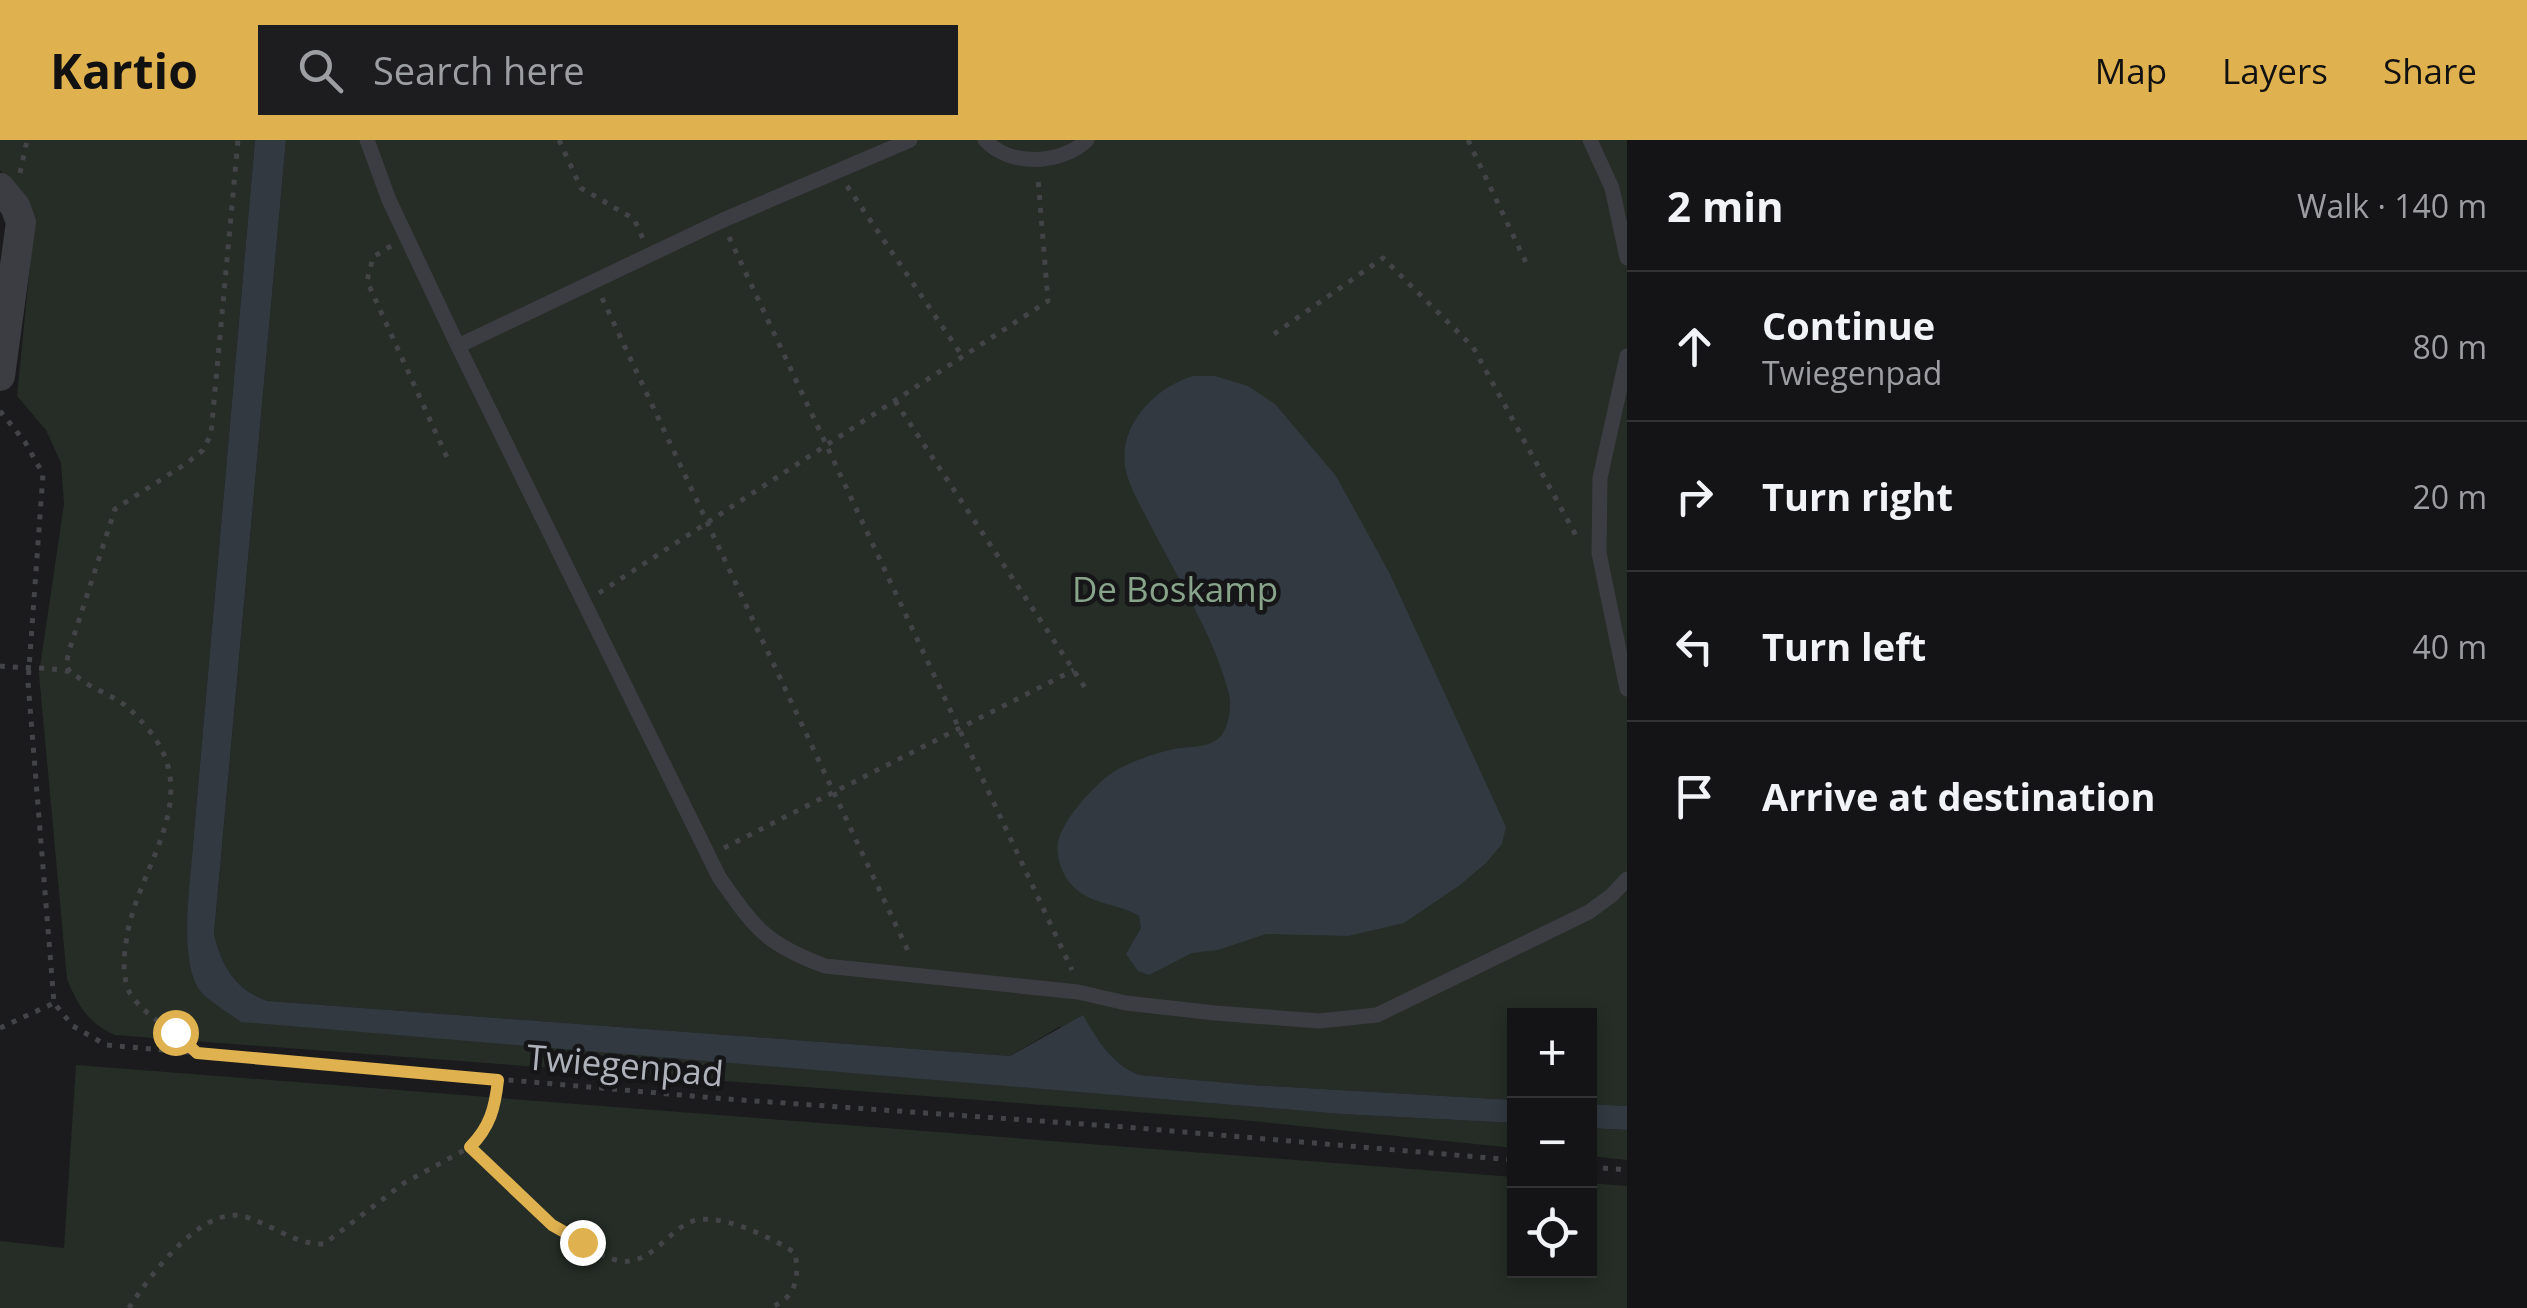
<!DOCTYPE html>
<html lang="en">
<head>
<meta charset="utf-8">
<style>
	:root { --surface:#141416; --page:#1d1d1f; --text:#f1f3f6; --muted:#9d9ea1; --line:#333335; --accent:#e0b24f }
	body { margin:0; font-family:"Open Sans",sans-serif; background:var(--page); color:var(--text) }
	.controls { position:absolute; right:30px; bottom:30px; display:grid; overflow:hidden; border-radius:0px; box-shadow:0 5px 15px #0003 }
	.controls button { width:90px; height:90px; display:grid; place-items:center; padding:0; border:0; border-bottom:2px solid var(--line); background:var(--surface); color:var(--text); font:50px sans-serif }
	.stop { position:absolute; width:30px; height:30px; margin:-22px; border:8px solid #e0b24f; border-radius:50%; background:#fff }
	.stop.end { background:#e0b24f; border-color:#fff; box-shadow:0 2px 10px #0008 }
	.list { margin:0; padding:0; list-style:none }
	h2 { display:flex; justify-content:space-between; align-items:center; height:130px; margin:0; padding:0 40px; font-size:42px }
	h2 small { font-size:32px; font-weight:400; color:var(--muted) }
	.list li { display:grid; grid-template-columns:65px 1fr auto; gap:30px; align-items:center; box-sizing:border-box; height:150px; padding:0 40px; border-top:2px solid var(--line) }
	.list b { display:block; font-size:38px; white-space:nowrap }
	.list p { margin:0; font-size:32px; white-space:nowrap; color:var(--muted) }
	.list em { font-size:32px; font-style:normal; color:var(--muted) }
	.icon { flex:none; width:55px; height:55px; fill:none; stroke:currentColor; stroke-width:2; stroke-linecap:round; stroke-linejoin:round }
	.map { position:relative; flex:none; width:1627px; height:1168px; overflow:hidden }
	header { display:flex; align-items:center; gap:60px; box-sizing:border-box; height:140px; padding:0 50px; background:var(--accent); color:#111 }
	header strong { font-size:48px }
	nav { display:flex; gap:55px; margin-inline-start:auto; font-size:35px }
	.search { width:700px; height:90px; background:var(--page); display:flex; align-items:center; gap:25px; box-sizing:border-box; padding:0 35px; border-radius:0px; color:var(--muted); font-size:38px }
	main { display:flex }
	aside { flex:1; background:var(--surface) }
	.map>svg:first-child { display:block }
	.green { fill:#252d26 }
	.water { fill:#323940 }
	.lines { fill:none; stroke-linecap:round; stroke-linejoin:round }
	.path { stroke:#424448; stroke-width:5; stroke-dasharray:5 8; stroke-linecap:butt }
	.service { stroke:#3c3d42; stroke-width:15 }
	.minor { stroke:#3c3d42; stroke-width:30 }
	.route { stroke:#e0b24f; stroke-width:12 }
	.labels { text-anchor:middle; stroke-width:9; stroke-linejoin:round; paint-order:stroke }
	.park-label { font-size:35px; fill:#88a48a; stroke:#161618 }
	.street-label { font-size:35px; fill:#afb2bb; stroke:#161618 }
</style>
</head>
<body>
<header>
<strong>Kartio</strong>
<div class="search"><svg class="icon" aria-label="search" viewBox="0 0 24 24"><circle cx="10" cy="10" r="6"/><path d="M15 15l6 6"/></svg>Search here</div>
<nav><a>Map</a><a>Layers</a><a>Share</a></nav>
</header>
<main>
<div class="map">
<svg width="1627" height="1168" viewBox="0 0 1627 1168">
	<rect width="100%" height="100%" fill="#1b1b1d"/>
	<!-- green -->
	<g class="green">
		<path d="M0,0H255L193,704L188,803L201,852L241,881L1341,974L1514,983V1008L1242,980L115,895C88,883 78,866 67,839L39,534L64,364L61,323L46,290L17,256L35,76L0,30Z"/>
		<path d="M286,0H1627V966L1590,964V876H1514V960L1252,945L1139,935C1119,927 1104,910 1092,892L1059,887L1010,916L268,861C236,851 221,825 214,795Z"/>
		<polygon points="76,925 1514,1037 1514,1130 1590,1130 1590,1043 1627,1046 1627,1168 0,1168 0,1101 64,1108"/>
		<polygon points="1590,988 1627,990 1627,1020 1590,1016"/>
	</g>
	<!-- water -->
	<g class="water">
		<path d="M255,0H286L214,794C221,825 236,851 268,861L1010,916L1083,875C1097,900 1112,924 1139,935L1252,945L1514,960V983L1341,974L241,882C229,873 213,864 202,853C177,825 191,740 193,704Z"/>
		<path d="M1193,236H1215L1248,246L1275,264L1336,336L1390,434L1506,687L1502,704L1486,723L1460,745L1404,783L1348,796L1266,794L1218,810L1192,813L1149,835L1138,831L1126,814L1141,788L1139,776C1120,764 1095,765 1077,750C1064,740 1055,719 1058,702C1062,680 1099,638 1120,628C1136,620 1153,614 1170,610C1185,606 1209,609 1220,597C1229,587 1232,566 1229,554C1215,498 1178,439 1152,388C1143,370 1128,346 1125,326C1119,284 1156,247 1193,236Z"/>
		<polygon points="1590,964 1627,966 1627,990 1590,988"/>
	</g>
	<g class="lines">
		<!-- path -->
		<g class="path">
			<polyline points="559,0 581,48 634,79 643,99"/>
			<polyline points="1468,0 1529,129"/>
			<polyline points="20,33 27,0"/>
			<polyline points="847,46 963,217"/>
			<polyline points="729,97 1072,830"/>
			<polyline points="391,106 373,117 367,141 450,324"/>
			<polyline points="602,158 909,813"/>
			<polyline points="1274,194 1383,118 1473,207 1579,401"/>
			<polyline points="895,261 1086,549"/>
			<polyline points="0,271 25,302 43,334 28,542 54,863 73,886 106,905 727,959 1125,987 1514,1020"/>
			<polyline points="599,453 1048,161 1038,38"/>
			<path d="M0,526C18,528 54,527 69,532C75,533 81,541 87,544C119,561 124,560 148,589C205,658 139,724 127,796C124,814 122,832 128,849C136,870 178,894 195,911"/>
			<polyline points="70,532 66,525 69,511 115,369 187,323 203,310 211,294 238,0"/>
			<polyline points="724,708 1074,530"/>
			<polyline points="0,888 54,863"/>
			<path d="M470,1007C500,1035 587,1127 630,1121C653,1118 669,1093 688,1083C714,1069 773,1098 795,1113C800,1139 795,1159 769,1168"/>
			<polyline points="1590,1027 1627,1030"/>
			<path d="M129,1168C148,1138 200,1067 242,1076C268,1082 297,1106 324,1104L404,1043L470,1007L487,988L496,963L498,940"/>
		</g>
		<!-- service -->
		<g class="service">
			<path d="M367,0L389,60L458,206L719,737C755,788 765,804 825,826L1078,852L1126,863L1215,873L1319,881L1377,875L1589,772L1612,755L1627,739"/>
			<path d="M985,0C1010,27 1061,25 1087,0"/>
			<polyline points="1590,0 1612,48 1627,118"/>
			<polyline points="458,206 721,81 910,0"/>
			<polyline points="1627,216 1600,338 1599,413 1627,549"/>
		</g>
		<!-- minor -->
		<polyline class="minor" points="0,48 15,66 21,82 0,236"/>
	</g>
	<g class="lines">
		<!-- route -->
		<path class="route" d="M175,892L197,913L498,940C495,968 490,987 470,1007L552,1085L582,1102"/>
	</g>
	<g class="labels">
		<!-- park labels -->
		<g class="park-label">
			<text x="1175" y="462">De Boskamp</text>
		</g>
		<!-- street labels -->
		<g class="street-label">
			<text transform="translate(625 926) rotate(5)" y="12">Twiegenpad</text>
		</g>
	</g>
</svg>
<div class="controls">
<button>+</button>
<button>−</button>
<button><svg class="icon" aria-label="locate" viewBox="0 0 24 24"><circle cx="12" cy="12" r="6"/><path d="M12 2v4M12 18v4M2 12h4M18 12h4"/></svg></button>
</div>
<div class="stop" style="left:175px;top:892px"></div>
<div class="stop end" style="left:582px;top:1102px"></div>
</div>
<aside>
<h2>2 min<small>Walk · 140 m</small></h2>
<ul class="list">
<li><svg class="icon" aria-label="ahead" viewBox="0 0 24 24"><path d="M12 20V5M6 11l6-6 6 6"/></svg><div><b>Continue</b><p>Twiegenpad</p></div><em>80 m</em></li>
<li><svg class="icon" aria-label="right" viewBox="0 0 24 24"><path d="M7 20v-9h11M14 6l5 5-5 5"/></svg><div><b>Turn right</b></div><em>20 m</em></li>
<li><svg class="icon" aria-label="left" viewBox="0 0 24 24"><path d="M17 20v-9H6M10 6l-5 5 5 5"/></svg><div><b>Turn left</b></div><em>40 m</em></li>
<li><svg class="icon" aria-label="arrive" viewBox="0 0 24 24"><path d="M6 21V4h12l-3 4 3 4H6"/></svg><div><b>Arrive at destination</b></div></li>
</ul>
</aside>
</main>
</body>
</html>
